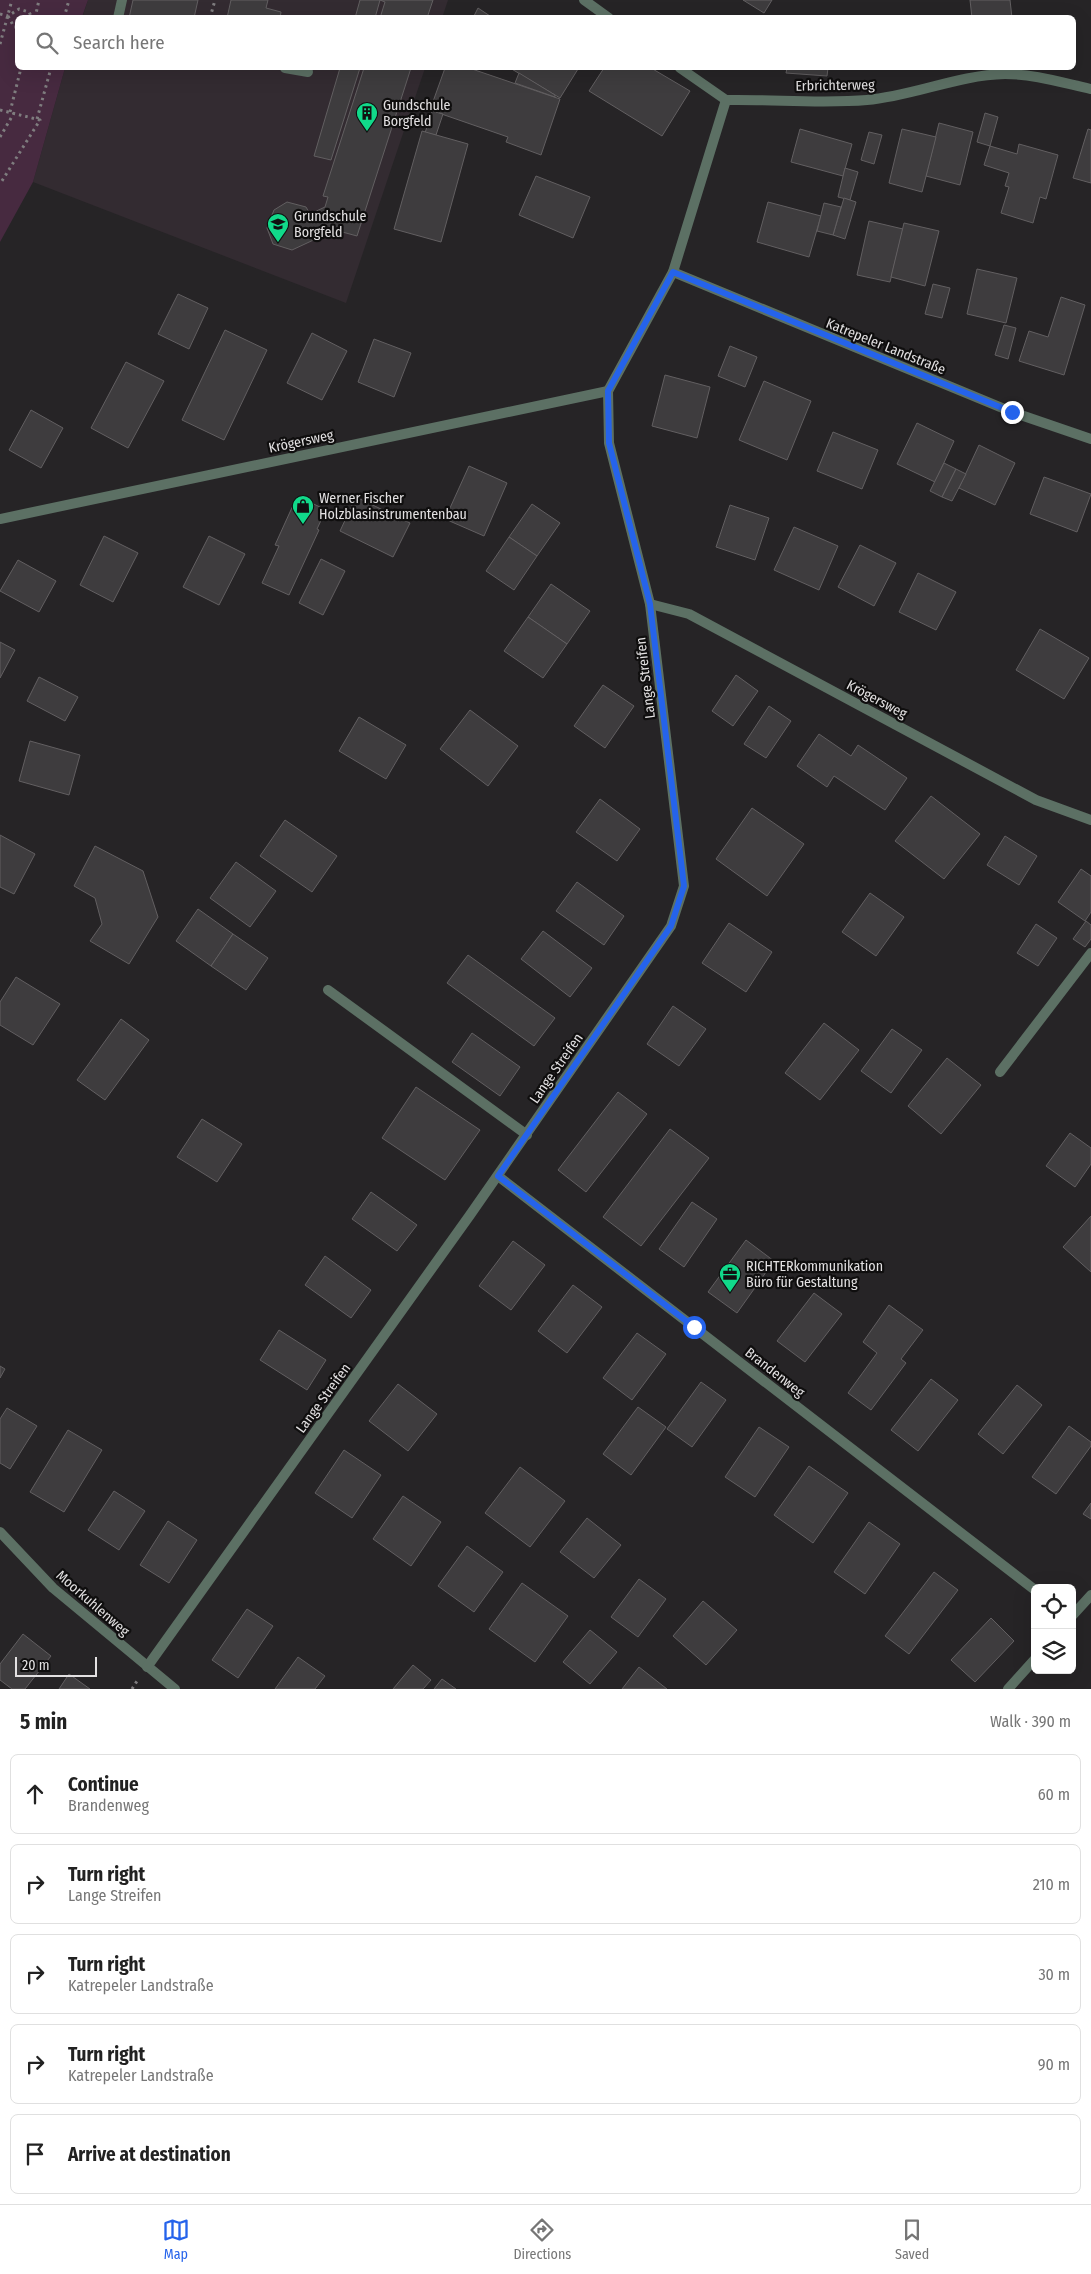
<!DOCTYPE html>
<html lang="en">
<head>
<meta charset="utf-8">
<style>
	:root { --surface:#fff; --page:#f6f6f6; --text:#222; --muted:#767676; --line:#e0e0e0; --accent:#2563eb }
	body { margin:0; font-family:"Fira Sans Condensed",sans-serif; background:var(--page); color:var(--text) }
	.controls { position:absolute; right:15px; bottom:15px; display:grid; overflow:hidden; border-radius:8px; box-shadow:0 5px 20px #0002 }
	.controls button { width:45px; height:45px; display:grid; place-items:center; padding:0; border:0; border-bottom:1px solid var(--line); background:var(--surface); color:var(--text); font:25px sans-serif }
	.scale { position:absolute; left:15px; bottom:12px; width:82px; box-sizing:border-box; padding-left:5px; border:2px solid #e3e1e2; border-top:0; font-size:14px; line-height:18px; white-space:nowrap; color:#e3e1e2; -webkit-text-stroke:4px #0f0e0e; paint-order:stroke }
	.stop { position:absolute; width:15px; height:15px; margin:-11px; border:4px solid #2563eb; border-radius:50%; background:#fff }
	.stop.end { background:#2563eb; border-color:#fff; box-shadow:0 1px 5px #0008 }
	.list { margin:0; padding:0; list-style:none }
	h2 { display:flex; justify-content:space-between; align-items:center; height:65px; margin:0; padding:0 20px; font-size:21px }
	h2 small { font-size:16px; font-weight:400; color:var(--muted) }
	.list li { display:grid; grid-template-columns:32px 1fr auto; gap:15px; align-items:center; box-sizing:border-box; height:80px; margin:0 10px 10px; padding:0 10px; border:1px solid var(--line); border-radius:8px }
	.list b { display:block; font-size:19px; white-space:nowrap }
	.list p { margin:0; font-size:16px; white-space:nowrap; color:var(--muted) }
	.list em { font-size:16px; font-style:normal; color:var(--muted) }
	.icon { flex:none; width:28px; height:28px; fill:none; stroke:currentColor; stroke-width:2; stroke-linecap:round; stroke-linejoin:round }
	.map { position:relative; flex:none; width:1091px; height:1689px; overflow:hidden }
	.search { position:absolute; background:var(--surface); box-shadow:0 5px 20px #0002; left:15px; right:15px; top:15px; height:55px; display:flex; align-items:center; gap:12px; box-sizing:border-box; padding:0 18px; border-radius:8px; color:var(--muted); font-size:19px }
	.sheet { height:515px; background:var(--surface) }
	nav { display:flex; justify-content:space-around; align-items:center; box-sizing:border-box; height:70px; border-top:1px solid var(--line); background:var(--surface); font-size:14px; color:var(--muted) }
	nav a { display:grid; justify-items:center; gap:2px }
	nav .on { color:var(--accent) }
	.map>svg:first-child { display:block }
	.built { fill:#332b31 }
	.green { fill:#472a40 }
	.building { fill:#3e3c3e; stroke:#625f61 }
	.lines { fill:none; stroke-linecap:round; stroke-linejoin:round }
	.path { stroke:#7f7d7f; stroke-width:3; stroke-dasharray:2.5 4; stroke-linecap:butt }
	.lane { stroke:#5c7064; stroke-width:10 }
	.street { stroke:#5c7064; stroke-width:10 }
	.route { stroke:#2563eb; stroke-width:6 }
	.labels { text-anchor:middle; stroke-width:4.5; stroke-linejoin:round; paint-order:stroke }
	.street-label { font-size:14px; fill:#e3e1e2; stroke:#0f0e0e }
	.poi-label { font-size:14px; fill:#e3e1e2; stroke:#0f0e0e; text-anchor:start }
</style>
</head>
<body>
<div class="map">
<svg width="1091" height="1689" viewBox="0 0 1091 1689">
	<rect width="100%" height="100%" fill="#262426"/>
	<!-- built -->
	<g class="built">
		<polygon points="88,0 448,0 442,18 82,18"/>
		<polygon points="65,68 425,68 346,303 33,182"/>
	</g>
	<!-- green -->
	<polygon class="green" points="0,0 88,0 82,17 18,18 18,68 65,68 33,182 0,242"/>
	<!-- building -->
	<g class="building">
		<polygon points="133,0 198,0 194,18 129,18"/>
		<polygon points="231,0 268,0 266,8 281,12 280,18 227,18"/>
		<polygon points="360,0 380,0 375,18 355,18"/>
		<polygon points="380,0 433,0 427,18 380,18 385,2"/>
		<polygon points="743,0 772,0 764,13"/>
		<polygon points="970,0 1010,0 1012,18 972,18"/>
		<polygon points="478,8 493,18 473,18"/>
		<polygon points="340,68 360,68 331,160 314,156"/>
		<polygon points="364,68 411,68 357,236 335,230 292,250 273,244 267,228 274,210 287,202 306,207 310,214 325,207 328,197 323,196"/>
		<polygon points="445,68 469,68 560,99 541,155 506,142 508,137 430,110"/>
		<polygon points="510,68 576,68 578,69 560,98"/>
		<polygon points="604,68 651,68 690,91 662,136 589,91"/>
		<polygon points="787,68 828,68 827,76 786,73"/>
		<polygon points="519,73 555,95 555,97 515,83"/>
		<polygon points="432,111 443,114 436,135 425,133"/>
		<polygon points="985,113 998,117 990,146 977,142"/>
		<polygon points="939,123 973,132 960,185 926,176"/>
		<polygon points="800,129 852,144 843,176 791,162"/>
		<polygon points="902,129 936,137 922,192 889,183"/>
		<polygon points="1088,129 1091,130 1091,183 1073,178"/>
		<polygon points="422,131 468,144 441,242 394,229"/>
		<polygon points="869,132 882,135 874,164 861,160"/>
		<polygon points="1019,144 1058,155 1046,199 1040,197 1033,223 1001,213 1009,187 1005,186 1009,173 984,165 990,146 1017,154"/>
		<polygon points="845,168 858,172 850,200 838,197"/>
		<polygon points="536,176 590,197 573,238 519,215"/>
		<polygon points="844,198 856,202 845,239 833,235"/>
		<polygon points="768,202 821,216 809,257 757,242"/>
		<polygon points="824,203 841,207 833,235 817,231"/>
		<polygon points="869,221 903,229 890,282 857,275"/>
		<polygon points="904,223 939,231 925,286 891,277"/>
		<polygon points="977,269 1017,278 1006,323 967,314"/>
		<polygon points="933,284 950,288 942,318 925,314"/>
		<polygon points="178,294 208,308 189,349 158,334"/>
		<polygon points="1061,297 1085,305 1064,375 1019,361 1029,331 1048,337"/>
		<polygon points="1004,325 1016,328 1008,359 995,355"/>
		<polygon points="225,330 267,350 224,440 182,420"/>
		<polygon points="312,333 347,351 322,400 287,383"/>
		<polygon points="374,339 411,353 394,397 358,382"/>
		<polygon points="730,346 757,357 745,387 718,376"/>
		<polygon points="126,362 164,381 128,448 91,428"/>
		<polygon points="665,375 710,387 697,438 652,426"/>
		<polygon points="764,381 811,401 787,460 739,440"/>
		<polygon points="31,410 63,428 41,468 9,450"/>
		<polygon points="917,423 954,441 935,482 897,464"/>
		<polygon points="833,432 878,450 862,489 817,471"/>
		<polygon points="979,445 1015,463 995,505 959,488"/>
		<polygon points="944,463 956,469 942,497 930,491"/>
		<polygon points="469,466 507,483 484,536 445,519"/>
		<polygon points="956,469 966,474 952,501 942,497"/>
		<polygon points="1044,477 1091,494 1077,532 1030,514"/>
		<polygon points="356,497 410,523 393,557 340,531"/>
		<polygon points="301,498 322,508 320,513 324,514 317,529 319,530 289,595 262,583 279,546 275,545 295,501 299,503"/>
		<polygon points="532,504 560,523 537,556 509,537"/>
		<polygon points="730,505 769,518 755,560 716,547"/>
		<polygon points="794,527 838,546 819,590 774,570"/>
		<polygon points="104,536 138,553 113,602 80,585"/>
		<polygon points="209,536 245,554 219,605 183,587"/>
		<polygon points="509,537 537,556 514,590 486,571"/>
		<polygon points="860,545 896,563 874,606 838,587"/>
		<polygon points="321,559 345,571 323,615 299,603"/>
		<polygon points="18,560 56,581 39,612 0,591"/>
		<polygon points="918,573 956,592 936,630 899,612"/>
		<polygon points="551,584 590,611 567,644 528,617"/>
		<polygon points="528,617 567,644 543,678 504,651"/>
		<polygon points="1040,629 1089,658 1064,699 1016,670"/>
		<polygon points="0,642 15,650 0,678"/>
		<polygon points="736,675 758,691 733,726 712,711"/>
		<polygon points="39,677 78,697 65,721 27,701"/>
		<polygon points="603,685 634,706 605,748 574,726"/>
		<polygon points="769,706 791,721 766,758 744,744"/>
		<polygon points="470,710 518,746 488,786 440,749"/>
		<polygon points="359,717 406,745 386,779 339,751"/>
		<polygon points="819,734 851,756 858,745 907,778 885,810 834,776 827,787 797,766"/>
		<polygon points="30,741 80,755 69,795 19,781"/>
		<polygon points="931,796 980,834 944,879 895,841"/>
		<polygon points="600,799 640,829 617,861 576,832"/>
		<polygon points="752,808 804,844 767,896 716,859"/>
		<polygon points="285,820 337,856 312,892 260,856"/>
		<polygon points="0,835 35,854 14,894 0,887"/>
		<polygon points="1005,836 1037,856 1019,885 987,865"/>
		<polygon points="95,846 143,871 158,917 129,964 90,941 102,924 95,898 74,886"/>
		<polygon points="236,862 276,891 250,927 210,898"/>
		<polygon points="1081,869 1091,876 1091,912 1085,921 1058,902"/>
		<polygon points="577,882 624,916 604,945 556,911"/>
		<polygon points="870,893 904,917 876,956 842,932"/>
		<polygon points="198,909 233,934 211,966 176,941"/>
		<polygon points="1086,921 1091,925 1091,939 1085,947 1073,939"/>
		<polygon points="729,923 772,952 746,992 702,963"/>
		<polygon points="1036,924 1057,938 1038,966 1017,953"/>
		<polygon points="543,931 592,968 570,997 521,959"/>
		<polygon points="233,934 268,958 246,990 211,966"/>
		<polygon points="468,955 555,1018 534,1046 447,983"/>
		<polygon points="16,977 60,1004 33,1045 0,1025 0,1002"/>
		<polygon points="673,1006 706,1029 679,1066 647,1044"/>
		<polygon points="121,1019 149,1040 105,1100 77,1080"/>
		<polygon points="824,1023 859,1050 820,1100 785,1073"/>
		<polygon points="892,1029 922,1050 891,1093 861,1071"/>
		<polygon points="472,1033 520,1067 500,1096 452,1062"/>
		<polygon points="947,1058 981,1085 941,1134 908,1106"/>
		<polygon points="416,1087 480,1130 445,1180 382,1138"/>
		<polygon points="618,1092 647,1114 586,1192 558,1170"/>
		<polygon points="202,1119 242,1144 217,1182 177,1157"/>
		<polygon points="670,1129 709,1158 641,1246 603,1217"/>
		<polygon points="1070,1133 1091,1148 1091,1164 1075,1187 1046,1166"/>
		<polygon points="371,1192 417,1225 397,1251 352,1219"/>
		<polygon points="692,1202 717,1219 684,1267 659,1249"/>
		<polygon points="1091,1216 1091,1272 1063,1247"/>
		<polygon points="746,1240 774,1261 737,1313 708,1292"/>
		<polygon points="513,1241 545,1265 511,1310 479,1286"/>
		<polygon points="325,1256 371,1290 351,1318 305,1285"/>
		<polygon points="573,1285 602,1307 567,1353 538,1331"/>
		<polygon points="814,1293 842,1314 805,1362 777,1341"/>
		<polygon points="889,1305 923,1330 901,1359 906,1363 871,1410 848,1393 877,1353 863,1342"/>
		<polygon points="279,1330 326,1360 307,1390 260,1360"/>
		<polygon points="637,1333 666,1354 632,1400 603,1378"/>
		<polygon points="0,1366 5,1369 0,1378"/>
		<polygon points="931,1379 958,1400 918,1451 891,1430"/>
		<polygon points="701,1382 726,1400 692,1447 667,1429"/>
		<polygon points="398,1384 437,1414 408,1451 369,1421"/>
		<polygon points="1017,1385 1042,1405 1003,1454 978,1434"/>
		<polygon points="638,1407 666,1427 631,1475 603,1454"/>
		<polygon points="7,1408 37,1426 10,1469 0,1463 0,1419"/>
		<polygon points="1069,1426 1091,1442 1091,1446 1056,1494 1032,1477"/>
		<polygon points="759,1427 789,1447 755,1497 725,1477"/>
		<polygon points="68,1430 102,1450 64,1512 30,1492"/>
		<polygon points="344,1450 381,1475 352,1518 315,1493"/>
		<polygon points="809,1466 848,1493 813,1543 774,1515"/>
		<polygon points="520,1467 565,1501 530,1547 485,1513"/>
		<polygon points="114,1491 145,1511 119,1550 88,1530"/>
		<polygon points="403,1496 441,1522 411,1566 373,1539"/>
		<polygon points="1091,1503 1091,1519 1083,1514"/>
		<polygon points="587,1518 621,1545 594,1578 560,1552"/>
		<polygon points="168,1521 197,1540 169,1583 140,1565"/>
		<polygon points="869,1522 900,1544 865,1594 834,1572"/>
		<polygon points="467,1546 503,1572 474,1612 438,1586"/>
		<polygon points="934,1572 958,1590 909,1654 885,1636"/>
		<polygon points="639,1579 666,1599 638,1637 611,1617"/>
		<polygon points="522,1583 568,1616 535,1662 489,1629"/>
		<polygon points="703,1601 737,1630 706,1665 673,1636"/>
		<polygon points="247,1609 273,1626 238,1678 212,1660"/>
		<polygon points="991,1618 1014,1641 975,1682 951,1660"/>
		<polygon points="590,1630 617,1652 590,1684 563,1662"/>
		<polygon points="23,1634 51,1656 25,1689 12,1689 0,1680 0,1664"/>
		<polygon points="298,1657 325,1676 315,1689 275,1689"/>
		<polygon points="413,1665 431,1680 423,1689 393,1689"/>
		<polygon points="639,1667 667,1689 622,1689"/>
		<polygon points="69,1674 90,1689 59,1689"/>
		<polygon points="442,1679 456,1689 434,1689"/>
	</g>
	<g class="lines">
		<!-- path -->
		<g class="path">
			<polyline points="0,14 8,16 19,9 29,12 32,18"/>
			<polyline points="8,16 14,27 18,27"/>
			<polyline points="35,18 39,0"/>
			<polyline points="64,18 69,0"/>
			<polyline points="210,18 215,0"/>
			<polyline points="0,44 12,0"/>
			<polyline points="0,110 40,120 0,184"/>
			<polyline points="10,112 21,68"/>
			<polyline points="37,119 51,68"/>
			<polyline points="0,137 14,113"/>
			<polyline points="132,1689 137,1681"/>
		</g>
		<!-- lane -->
		<g class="lane">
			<polyline points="118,18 122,0"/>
			<polyline points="285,68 308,72"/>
			<polyline points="328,990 527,1135"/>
		</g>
		<!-- street -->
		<g class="street">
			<polyline points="584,0 609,18"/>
			<path d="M726,100C773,99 820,104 867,100C913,96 958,75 1005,74C1034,74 1063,83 1091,89"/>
			<polyline points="673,272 1012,412 1091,439"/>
			<polyline points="0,519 608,391"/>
			<polyline points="650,604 689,614 1036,800 1091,820"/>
			<polyline points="1000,1072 1091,953"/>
			<polyline points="498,1176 1035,1590"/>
			<polyline points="0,1532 53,1588 175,1689"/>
			<polyline points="1072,1616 1091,1595"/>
			<polyline points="147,1667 470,1215 671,926 684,886 650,604 609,443 608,391 673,272 726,100 680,68"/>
			<polyline points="1008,1689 1035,1659"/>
		</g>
	</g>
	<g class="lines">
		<!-- route -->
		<polyline class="route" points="694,1327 498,1176 671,926 684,886 650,604 609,443 608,391 673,272 1012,412"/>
	</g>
	<!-- icons -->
	<defs>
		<g id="building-pin" transform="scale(1.125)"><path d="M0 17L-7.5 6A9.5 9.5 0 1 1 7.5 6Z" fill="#11d98a" stroke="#0f0e0e"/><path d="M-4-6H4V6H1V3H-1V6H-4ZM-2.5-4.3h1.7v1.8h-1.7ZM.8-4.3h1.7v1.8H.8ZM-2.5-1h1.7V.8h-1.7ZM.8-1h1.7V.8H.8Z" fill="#111"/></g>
		<g id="school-pin" transform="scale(1.125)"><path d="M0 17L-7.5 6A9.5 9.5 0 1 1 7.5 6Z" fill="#11d98a" stroke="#0f0e0e"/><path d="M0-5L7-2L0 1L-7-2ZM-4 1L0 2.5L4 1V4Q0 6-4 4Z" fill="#111"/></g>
		<g id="shop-pin" transform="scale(1.125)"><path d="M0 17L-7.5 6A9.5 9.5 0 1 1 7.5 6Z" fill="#11d98a" stroke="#0f0e0e"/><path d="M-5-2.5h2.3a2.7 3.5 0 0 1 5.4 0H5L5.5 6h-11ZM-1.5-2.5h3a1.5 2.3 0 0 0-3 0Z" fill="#111"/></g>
		<g id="office-pin" transform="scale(1.125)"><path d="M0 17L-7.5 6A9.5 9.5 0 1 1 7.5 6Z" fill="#11d98a" stroke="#0f0e0e"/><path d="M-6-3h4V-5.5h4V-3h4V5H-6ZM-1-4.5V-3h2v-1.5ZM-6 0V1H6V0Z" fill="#111"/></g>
	</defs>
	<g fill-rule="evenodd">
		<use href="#building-pin" x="367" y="113"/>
		<use href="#school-pin" x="278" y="224"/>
		<use href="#shop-pin" x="303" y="506"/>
		<use href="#office-pin" x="730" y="1274"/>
	</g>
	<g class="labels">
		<!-- street labels -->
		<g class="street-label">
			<text transform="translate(835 85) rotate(-1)" y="5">Erbrichterweg</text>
			<text transform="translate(886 346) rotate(22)" y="5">Katrepeler Landstraße</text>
			<text transform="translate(301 441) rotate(-12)" y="5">Krögersweg</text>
			<text transform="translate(645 678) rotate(-97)" y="5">Lange Streifen</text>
			<text transform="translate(877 699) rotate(28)" y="5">Krögersweg</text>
			<text transform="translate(556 1068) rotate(-55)" y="5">Lange Streifen</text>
			<text transform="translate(775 1372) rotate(38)" y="5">Brandenweg</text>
			<text transform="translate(323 1398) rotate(-54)" y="5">Lange Streifen</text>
			<text transform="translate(93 1603) rotate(41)" y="5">Moorkuhlenweg</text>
		</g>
		<!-- poi labels -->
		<g class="poi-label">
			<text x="383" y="110">Gundschule<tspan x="383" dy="16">Borgfeld</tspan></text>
			<text x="294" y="221">Grundschule<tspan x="294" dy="16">Borgfeld</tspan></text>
			<text x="319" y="503">Werner Fischer<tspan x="319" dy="16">Holzblasinstrumentenbau</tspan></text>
			<text x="746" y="1271">RICHTERkommunikation<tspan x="746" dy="16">Büro für Gestaltung</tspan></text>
		</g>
	</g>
</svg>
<div class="controls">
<button><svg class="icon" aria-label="locate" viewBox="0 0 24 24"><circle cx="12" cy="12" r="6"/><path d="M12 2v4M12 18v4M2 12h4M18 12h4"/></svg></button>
<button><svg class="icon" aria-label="layers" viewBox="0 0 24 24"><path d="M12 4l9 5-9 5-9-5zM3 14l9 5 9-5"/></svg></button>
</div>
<div class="scale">20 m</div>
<div class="stop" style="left:694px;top:1327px"></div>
<div class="stop end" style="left:1012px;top:412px"></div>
<div class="search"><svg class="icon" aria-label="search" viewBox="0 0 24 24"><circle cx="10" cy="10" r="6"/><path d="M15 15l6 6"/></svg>Search here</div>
</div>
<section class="sheet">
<h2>5 min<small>Walk · 390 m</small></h2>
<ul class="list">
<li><svg class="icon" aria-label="ahead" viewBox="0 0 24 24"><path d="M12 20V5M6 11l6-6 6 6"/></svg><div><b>Continue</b><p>Brandenweg</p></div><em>60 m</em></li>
<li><svg class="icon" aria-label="right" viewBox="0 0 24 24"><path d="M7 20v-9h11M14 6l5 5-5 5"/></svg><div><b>Turn right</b><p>Lange Streifen</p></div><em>210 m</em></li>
<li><svg class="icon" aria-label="right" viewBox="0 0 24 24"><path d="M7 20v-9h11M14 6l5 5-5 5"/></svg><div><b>Turn right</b><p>Katrepeler Landstraße</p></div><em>30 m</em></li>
<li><svg class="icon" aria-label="right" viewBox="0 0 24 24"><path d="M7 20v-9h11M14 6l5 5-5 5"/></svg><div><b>Turn right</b><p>Katrepeler Landstraße</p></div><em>90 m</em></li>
<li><svg class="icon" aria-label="arrive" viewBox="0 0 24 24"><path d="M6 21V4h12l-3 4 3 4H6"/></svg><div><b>Arrive at destination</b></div></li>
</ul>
</section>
<nav>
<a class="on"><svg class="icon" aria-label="map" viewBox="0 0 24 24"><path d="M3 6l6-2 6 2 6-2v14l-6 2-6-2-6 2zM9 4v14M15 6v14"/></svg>Map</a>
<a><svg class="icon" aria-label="directions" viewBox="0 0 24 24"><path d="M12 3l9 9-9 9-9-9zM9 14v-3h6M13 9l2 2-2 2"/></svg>Directions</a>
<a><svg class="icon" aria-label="saved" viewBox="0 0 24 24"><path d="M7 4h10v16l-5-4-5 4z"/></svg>Saved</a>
</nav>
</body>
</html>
